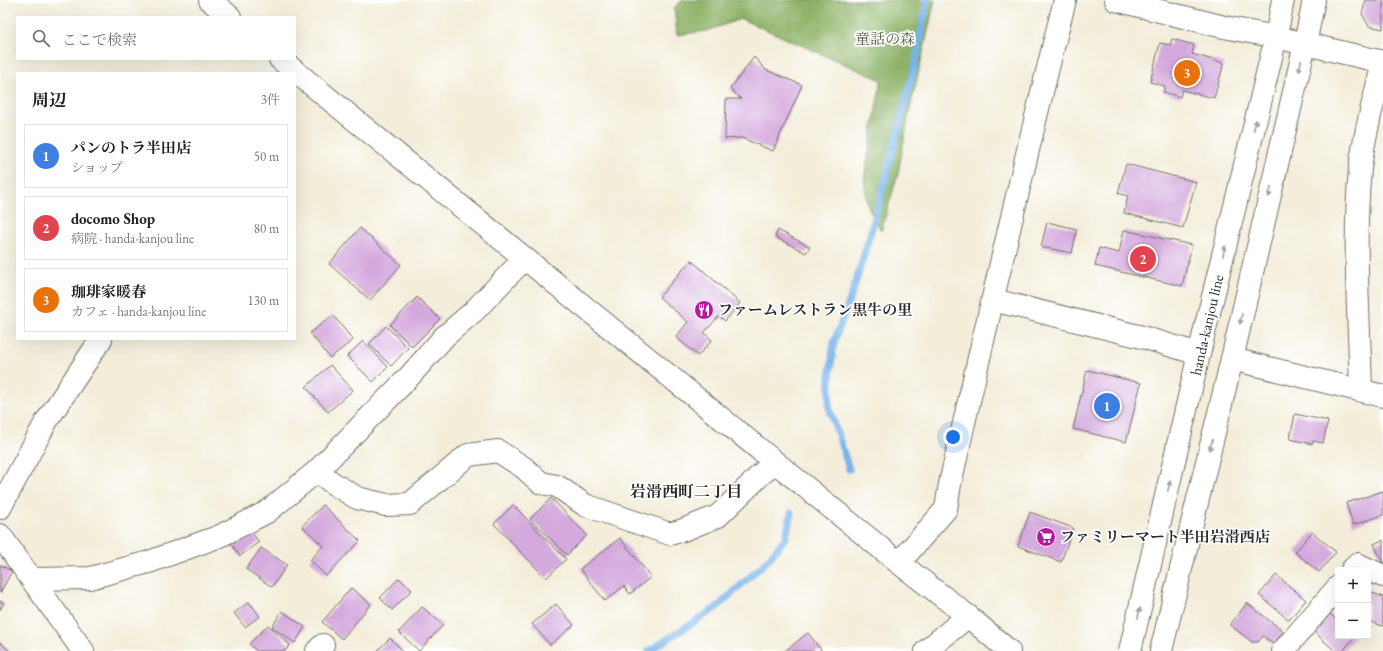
<!DOCTYPE html>
<html lang="ja">
<head>
<meta charset="utf-8">
<style>
	:root { --surface:#fff; --page:#f6f6f6; --text:#202124; --muted:#757577; --line:#e0e0e0; --accent:#b5179e }
	body { margin:0; font-family:"EB Garamond","Noto Serif JP",serif; background:var(--page); color:var(--text) }
	.controls { position:absolute; right:12px; bottom:12px; display:grid; overflow:hidden; border-radius:0px; box-shadow:0 4px 16px #0002 }
	.controls button { width:36px; height:36px; display:grid; place-items:center; padding:0; border:0; border-bottom:1px solid var(--line); background:var(--surface); color:var(--text); font:20px sans-serif }
	.you { position:absolute; left:953px; top:437px; width:14px; height:14px; margin:-10px; border:3px solid #fff; border-radius:50%; background:#1a73e8; box-shadow:0 0 0 6px #1a73e833 }
	.badge { display:grid; place-items:center; width:26px; height:26px; border-radius:50%; background:var(--accent); color:#fff; font-size:13px; font-weight:700 }
	.pin { position:absolute; translate:-50% -50%; border:2px solid #fff; box-shadow:0 1px 4px #0006 }
	.list { margin:0; padding:0; list-style:none }
	h2 { display:flex; justify-content:space-between; align-items:center; height:52px; margin:0; padding:0 16px; font-size:17px }
	h2 small { font-size:13px; font-weight:400; color:var(--muted) }
	.list li { display:grid; grid-template-columns:26px 1fr auto; gap:12px; align-items:center; box-sizing:border-box; height:64px; margin:0 8px 8px; padding:0 8px; border:1px solid var(--line); border-radius:0px }
	.list b { display:block; font-size:15px; white-space:nowrap }
	.list p { margin:0; font-size:13px; white-space:nowrap; color:var(--muted) }
	.list em { font-size:13px; font-style:normal; color:var(--muted) }
	.icon { flex:none; width:22px; height:22px; fill:none; stroke:currentColor; stroke-width:2; stroke-linecap:round; stroke-linejoin:round }
	.map { position:relative; flex:none; width:1383px; height:651px; overflow:hidden }
	.search { position:absolute; background:var(--surface); box-shadow:0 4px 16px #0002; left:16px; top:16px; width:280px; height:44px; display:flex; align-items:center; gap:10px; box-sizing:border-box; padding:0 14px; border-radius:0px; color:var(--muted); font-size:15px }
	.panel { position:absolute; background:var(--surface); box-shadow:0 4px 16px #0002; left:16px; top:72px; width:280px; height:268px; border-radius:0px }
	.map>svg:first-child { display:block }
	.forest { fill:#8eb267; stroke:#5c6e49 }
	.lines { fill:none; stroke-linecap:round; stroke-linejoin:round }
	.stream { stroke:#78b4ea; stroke-width:7 }
	.building { fill:#d4a9dd }
	.minor-casing { stroke:#716f68; stroke-width:24 }
	.major-casing { stroke:#716f68; stroke-width:24 }
	.minor { stroke:#fff; stroke-width:22 }
	.major { stroke:#fff; stroke-width:22 }
	.oneway { fill:#a0a0a0 }
	.labels { text-anchor:middle; stroke-width:3.5; stroke-linejoin:round; paint-order:stroke }
	.park-label { font-size:15px; fill:#545d42; stroke:#fff }
	.poi-label { font-size:15px; font-weight:bold; fill:#2b2b2b; stroke:#fff; text-anchor:start }
	.street-label { font-size:15px; fill:#2b2b2b; stroke:#fff }
	.neighbourhood-label { font-size:16px; font-weight:bold; fill:#2b2b2b; stroke:#fff }
</style>
</head>
<body>
<div class="map">
<svg width="1383" height="651" viewBox="0 0 1383 651">
	<rect width="100%" height="100%" fill="#fff"/>
	<filter id="ink" filterUnits="userSpaceOnUse"><feTurbulence type="fractalNoise" baseFrequency=".025" numOctaves="2"/><feDisplacementMap in="SourceGraphic" scale="8" xChannelSelector="R" yChannelSelector="G"/><feConvolveMatrix kernelMatrix="1 2 1 2 8 2 1 2 1" color-interpolation-filters="sRGB"/></filter>
	<filter id="wash" filterUnits="userSpaceOnUse"><feTurbulence type="fractalNoise" baseFrequency=".012" numOctaves="4" result="noise"/><feDisplacementMap in="SourceGraphic" scale="16" xChannelSelector="R" yChannelSelector="G"/><feGaussianBlur stdDeviation="0.9" result="paint"/><feColorMatrix in="noise" values="0 0 0 0 0 0 0 0 0 0 0 0 0 0 0 0 0 1.4 0 .05"/><feComposite in="paint" operator="in"/></filter>
	<g filter="url(#wash)">
		<rect width="100%" height="100%" fill="#f3edd9"/>
		<!-- forest -->
		<polygon class="forest" points="682,0 935,0 908,118 898,174 881,231 867,204 864,179 881,80 741,19 706,31 677,35 674,8"/>
		<g class="lines">
			<!-- stream -->
			<g class="stream">
				<polyline points="849,469 829,407 830,375 834,342 853,291 872,228 891,158 916,61 927,0"/>
				<polyline points="649,651 716,608 768,560 786,537 791,513"/>
			</g>
		</g>
		<g id="blocks">
			<!-- building -->
			<g class="building">
				<polygon points="1366,0 1383,0 1383,29 1369,26 1362,14"/>
				<polygon points="1172,39 1194,45 1192,54 1224,63 1214,98 1182,90 1180,97 1163,92 1165,86 1150,82 1160,43 1170,45"/>
				<polygon points="754,57 766,70 802,85 773,151 742,138 725,139 726,99 741,99 730,89"/>
				<polygon points="1126,164 1196,182 1183,228 1124,213 1128,196 1118,193"/>
				<polygon points="1047,222 1077,229 1072,253 1041,247"/>
				<polygon points="360,228 401,265 370,300 329,264"/>
				<polygon points="778,230 810,247 806,253 775,237"/>
				<polygon points="1124,230 1192,245 1182,286 1095,266 1099,248 1119,253"/>
				<polygon points="691,260 740,303 725,321 719,316 704,333 712,340 698,356 676,337 688,322 659,297"/>
				<polygon points="417,297 440,319 412,347 390,325"/>
				<polygon points="333,315 353,340 330,358 310,333"/>
				<polygon points="386,326 408,348 391,366 369,344"/>
				<polygon points="363,341 388,367 373,382 347,356"/>
				<polygon points="330,365 353,390 328,412 306,387"/>
				<polygon points="1087,370 1141,383 1126,442 1073,429"/>
				<polygon points="1295,414 1328,421 1323,443 1313,441 1312,444 1290,439"/>
				<polygon points="1383,491 1383,515 1353,525 1346,503"/>
				<polygon points="551,498 587,535 567,555 530,519"/>
				<polygon points="323,505 360,541 326,576 310,560 323,546 302,526"/>
				<polygon points="513,505 566,559 546,578 494,524"/>
				<polygon points="1030,512 1073,528 1061,562 1018,546"/>
				<polygon points="248,528 259,542 240,556 229,541"/>
				<polygon points="1312,532 1336,552 1319,572 1295,552"/>
				<polygon points="620,538 651,577 630,594 624,586 605,601 580,569"/>
				<polygon points="1383,540 1383,563 1374,544"/>
				<polygon points="261,548 287,565 272,587 246,569"/>
				<polygon points="0,565 12,571 0,593"/>
				<polygon points="1276,575 1306,600 1289,620 1259,595"/>
				<polygon points="399,578 412,590 392,610 380,598"/>
				<polygon points="351,588 371,604 342,639 322,622"/>
				<polygon points="1368,591 1383,597 1383,626 1368,621"/>
				<polygon points="0,601 4,603 0,610"/>
				<polygon points="249,602 260,616 245,627 234,613"/>
				<polygon points="1247,603 1283,631 1273,644 1263,636 1258,642 1252,642 1230,625"/>
				<polygon points="556,604 574,625 550,645 532,624"/>
				<polygon points="422,607 443,625 419,651 399,632"/>
				<polygon points="282,611 305,627 295,643 272,627"/>
				<polygon points="1328,612 1338,621 1338,636 1355,636 1343,651 1335,651 1312,630"/>
				<polygon points="268,625 290,645 285,651 257,651 249,644"/>
				<polygon points="808,633 822,651 785,651"/>
				<polygon points="390,638 403,651 377,651"/>
				<polygon points="0,642 10,651 0,651"/>
			</g>
		</g>
	</g>
	<g filter="url(#ink)">
		<use href="#blocks" fill-opacity="0" stroke="#716f68" stroke-width="1"/>
		<g class="lines">
			<!-- minor casing -->
			<g class="minor-casing">
				<g id="minor">
					<polyline points="210,0 230,17"/>
					<polyline points="1116,0 1224,27 1276,37 1383,62"/>
					<polyline points="280,59 899,563 968,616 1009,651"/>
					<polyline points="993,300 1142,337 1199,354"/>
					<polyline points="1232,359 1383,396"/>
					<path d="M1361,390C1359,317 1353,242 1360,169C1364,133 1375,97 1383,62"/>
					<polyline points="317,471 334,484 357,498 386,505 410,504 468,455 498,451 523,467 541,483 557,486 585,505 670,534 683,530 718,516 774,462"/>
					<polyline points="0,508 46,422 101,339"/>
					<polyline points="0,535 83,651"/>
					<path d="M899,563L946,509L950,484C987,322 1024,161 1065,0"/>
					<polyline points="1352,570 1357,564 1383,576"/>
					<polyline points="32,579 90,578 149,562 220,536 267,512 317,471 408,378 445,336 473,312 524,259"/>
					<polyline points="317,651 323,645"/>
					<polyline points="926,651 968,616"/>
					<polyline points="1283,651 1338,587"/>
				</g>
			</g>
			<!-- major casing -->
			<g class="major-casing">
				<g id="major">
					<polyline points="1130,651 1199,354 1276,37 1283,0"/>
					<polyline points="1161,651 1232,359 1305,44 1314,0"/>
				</g>
			</g>
			<!-- minor -->
			<use href="#minor" class="minor"/>
			<!-- major -->
			<use href="#major" class="major"/>
		</g>
		<!-- one-way arrows -->
		<defs><path id="oneway-solid" d="M-6-.8H1V-3.2L6.5 0L1 3.2V.8H-6Z"/></defs>
		<g class="oneway">
			<use href="#oneway-solid" transform="translate(1300 66) rotate(103)"/>
			<use href="#oneway-solid" transform="translate(1255 125) rotate(-76)"/>
			<use href="#oneway-solid" transform="translate(1270 192) rotate(103)"/>
			<use href="#oneway-solid" transform="translate(1224 251) rotate(-76)"/>
			<use href="#oneway-solid" transform="translate(1241 319) rotate(103)"/>
			<use href="#oneway-solid" transform="translate(1211 445) rotate(104)"/>
			<use href="#oneway-solid" transform="translate(1169 486) rotate(-77)"/>
			<use href="#oneway-solid" transform="translate(1139 613) rotate(-77)"/>
		</g>
	</g>
	<!-- icons -->
	<defs>
		<g id="restaurant-disc" transform="scale(1)"><circle r="9.5" fill="#b5179e" stroke="#fff"/><path d="M-5-6h1v4h1v-4h1v4h1v-4h1v5L-1.5 .5V6h-2V.5L-5-1ZM5-6V6H3V1.5H1.5Q1.5-4 5-6Z" fill="#fff"/></g>
		<g id="supermarket-disc" transform="scale(1)"><circle r="9.5" fill="#b5179e" stroke="#fff"/><path d="M-6-5.5h2.5l.6 2H6L4.5 2H-2.5L-4.4-4H-6ZM-1.5 3.2a1.3 1.3 0 1 0 .1 0ZM3 3.2a1.3 1.3 0 1 0 .1 0Z" fill="#fff"/></g>
	</defs>
	<g fill-rule="evenodd">
		<use href="#restaurant-disc" x="704" y="310"/>
		<use href="#supermarket-disc" x="1046" y="537"/>
	</g>
	<g class="labels">
		<!-- park labels -->
		<g class="park-label">
			<text x="885" y="44">童話の森</text>
		</g>
		<!-- poi labels -->
		<g class="poi-label">
			<text x="718" y="315">ファームレストラン黒牛の里</text>
			<text x="1060" y="542">ファミリーマート半田岩滑西店</text>
		</g>
		<!-- street labels -->
		<g class="street-label">
			<text transform="translate(1207 325) rotate(-77)" y="5">handa-kanjou line</text>
		</g>
		<!-- neighbourhood labels -->
		<g class="neighbourhood-label">
			<text x="686" y="497">岩滑西町二丁目</text>
		</g>
	</g>
</svg>
<div class="controls">
<button>+</button>
<button>−</button>
</div>
<div class="you"></div>
<div class="pin badge" style="left:1107px;top:406px;background:#3f7fe0">1</div>
<div class="pin badge" style="left:1143px;top:259px;background:#e0444e">2</div>
<div class="pin badge" style="left:1187px;top:73px;background:#e8710a">3</div>
<div class="search"><svg class="icon" aria-label="search" viewBox="0 0 24 24"><circle cx="10" cy="10" r="6"/><path d="M15 15l6 6"/></svg>ここで検索</div>
<section class="panel">
<h2>周辺<small>3件</small></h2>
<ul class="list">
<li><span class="badge" style="background:#3f7fe0">1</span><div><b>パンのトラ半田店</b><p>ショップ</p></div><em>50 m</em></li>
<li><span class="badge" style="background:#e0444e">2</span><div><b>docomo Shop</b><p>病院 · handa-kanjou line</p></div><em>80 m</em></li>
<li><span class="badge" style="background:#e8710a">3</span><div><b>珈琲家暖春</b><p>カフェ · handa-kanjou line</p></div><em>130 m</em></li>
</ul>
</section>
</div>
</body>
</html>
